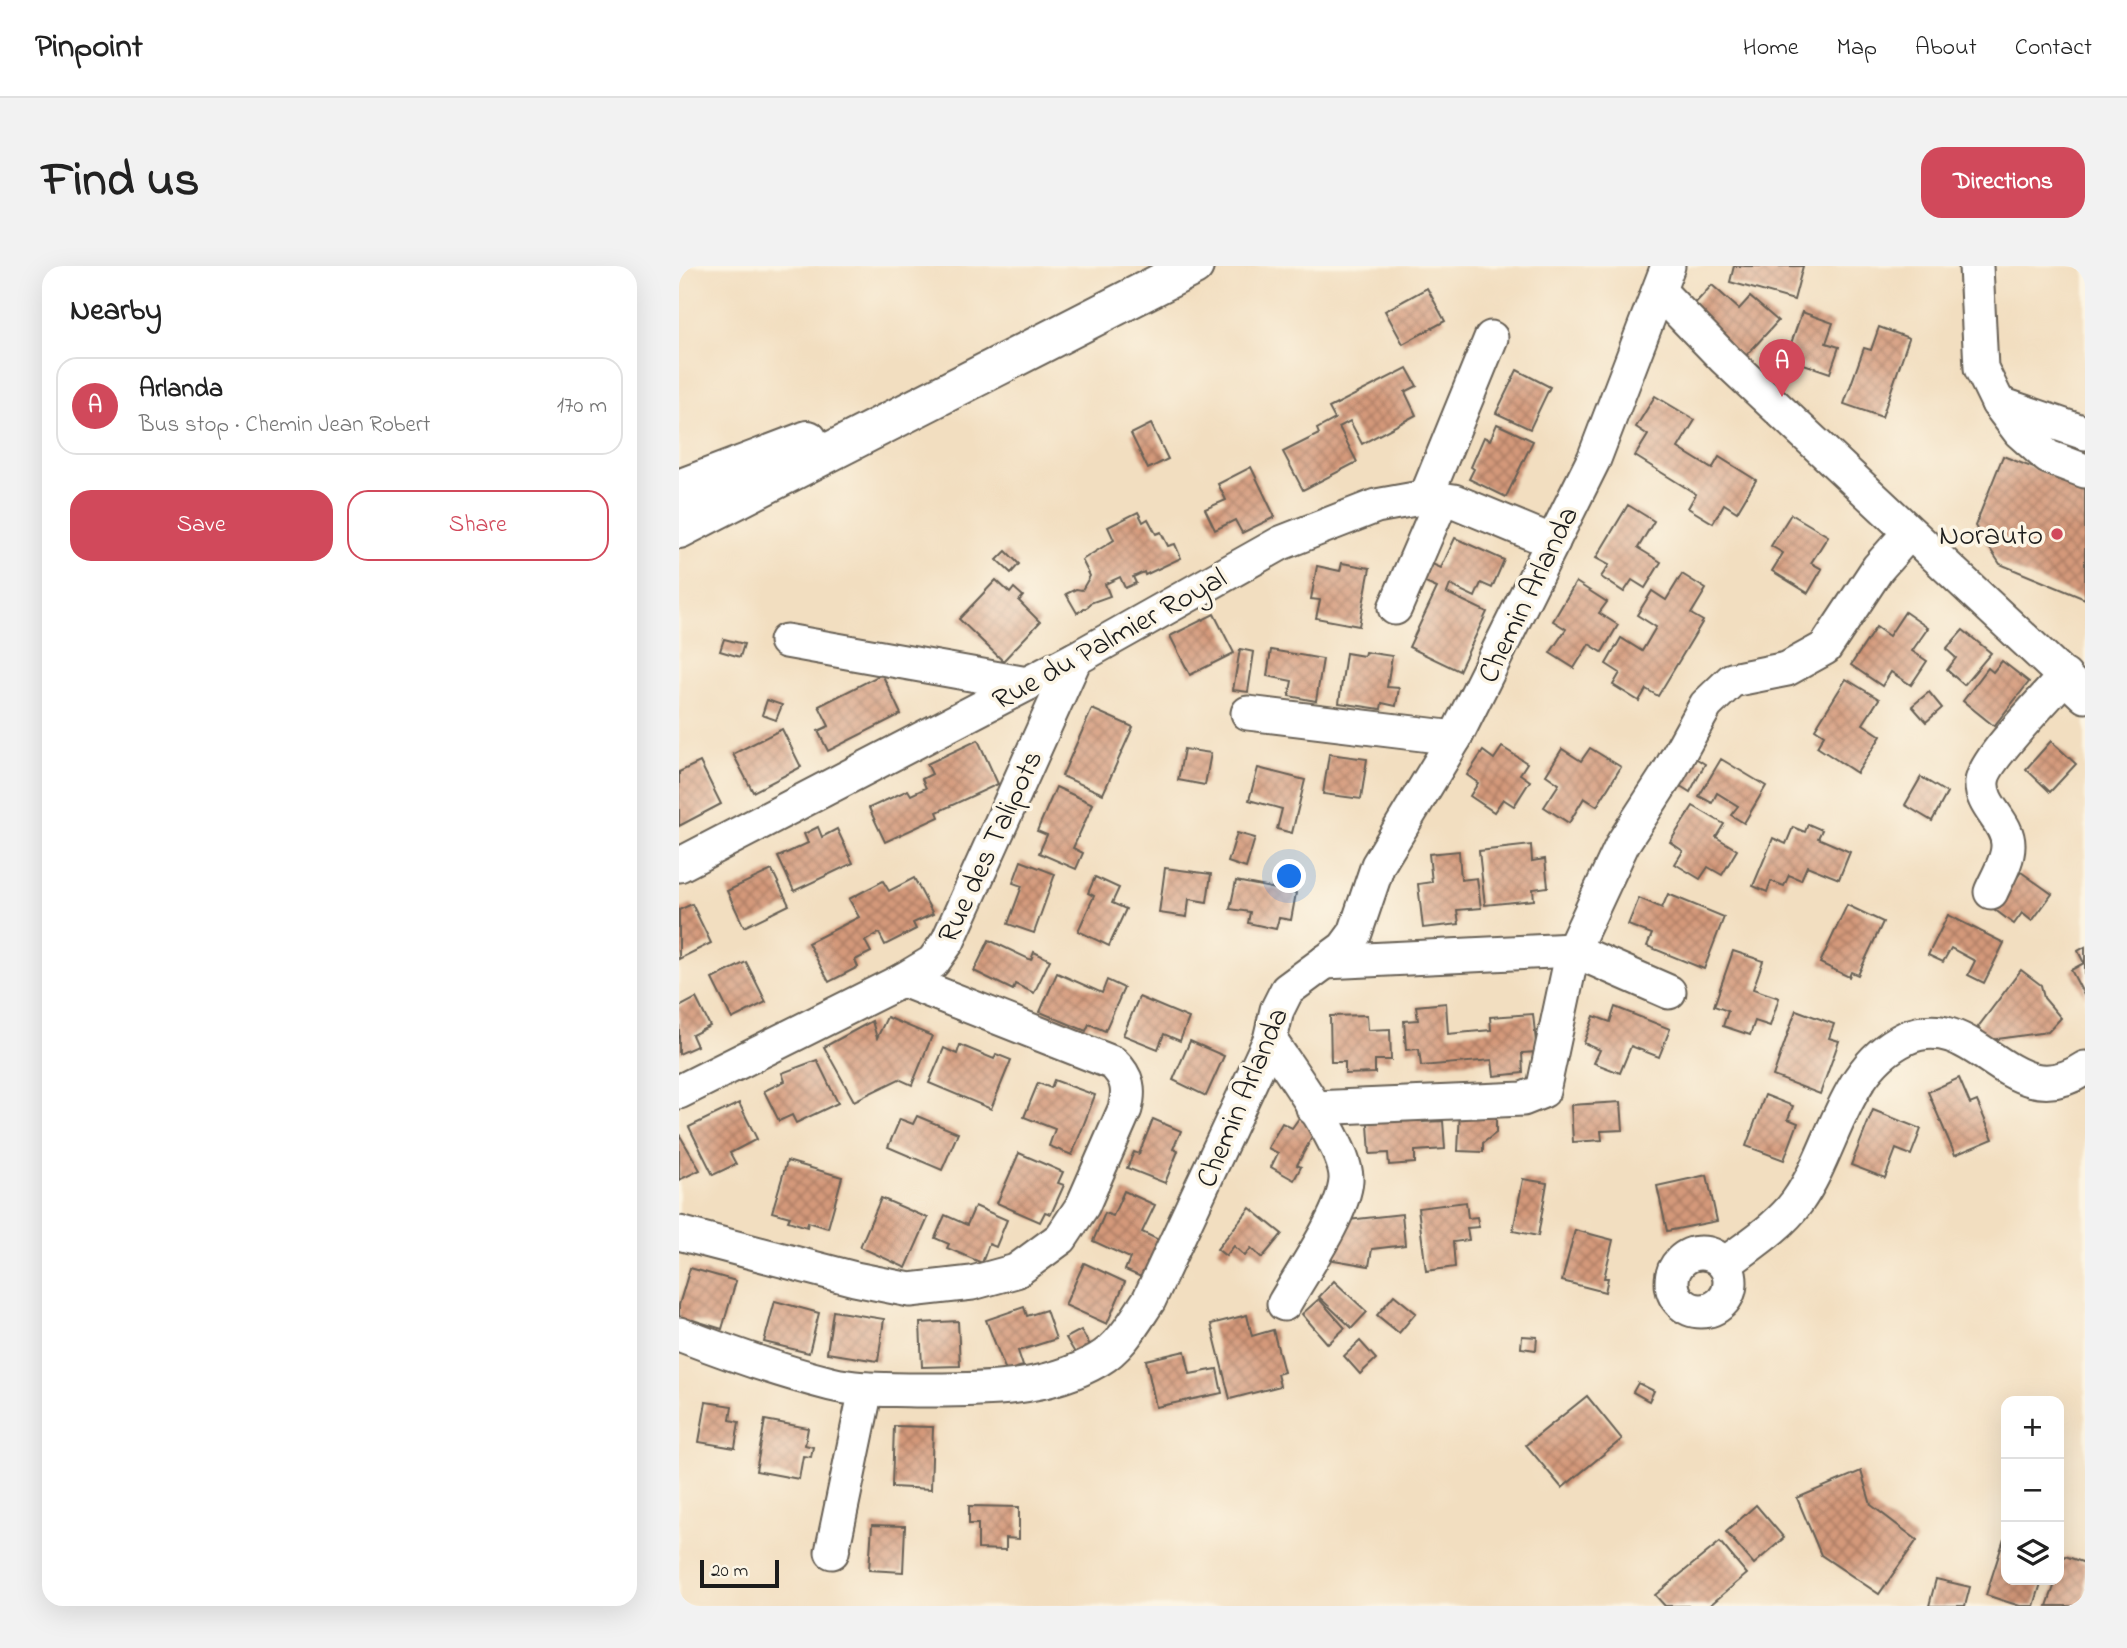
<!DOCTYPE html>
<html lang="en">
<head>
<meta charset="utf-8">
<style>
	:root { --surface:#fff; --page:#f2f2f2; --text:#222; --muted:#767676; --line:#e0e0e0; --accent:#d1495b }
	body { margin:0; font-family:"Indie Flower",sans-serif; background:var(--page); color:var(--text) }
	.controls { position:absolute; right:21px; bottom:21px; display:grid; overflow:hidden; border-radius:14px; box-shadow:0 7px 28px #0002 }
	.controls button { width:63px; height:63px; display:grid; place-items:center; padding:0; border:0; border-bottom:2px solid var(--line); background:var(--surface); color:var(--text); font:35px sans-serif }
	.scale { position:absolute; left:21px; bottom:18px; width:79px; box-sizing:border-box; padding-left:7px; border:4px solid #1c1c1c; border-top:0; font-size:19px; line-height:24px; white-space:nowrap; color:#1c1c1c; -webkit-text-stroke:5px #fcf5e5; paint-order:stroke }
	.you { position:absolute; left:611px; top:611px; width:24px; height:24px; margin:-18px; border:5px solid #fff; border-radius:50%; background:#1a73e8; box-shadow:0 0 0 10px #1a73e833 }
	.badge { display:grid; place-items:center; width:46px; height:46px; border-radius:50%; background:var(--accent); color:#fff; font-size:23px; font-weight:700 }
	.pin { position:absolute; translate:-50% -58px; filter:drop-shadow(0 2px 4px #0008) }
	.pin::after { content:''; position:absolute; top:37px; width:24px; height:21px; background:inherit; clip-path:polygon(0 0,100% 0,50% 100%) }
	.list { margin:0; padding:0; list-style:none }
	h2 { display:flex; justify-content:space-between; align-items:center; height:91px; margin:0; padding:0 28px; font-size:30px }
	h2 small { font-size:23px; font-weight:400; color:var(--muted) }
	.list li { display:grid; grid-template-columns:46px 1fr auto; gap:21px; align-items:center; box-sizing:border-box; height:98px; margin:0 14px 14px; padding:0 14px; border:2px solid var(--line); border-radius:21px }
	.list b { display:block; font-size:26px; white-space:nowrap }
	.list p { margin:0; font-size:23px; white-space:nowrap; color:var(--muted) }
	.list em { font-size:23px; font-style:normal; color:var(--muted) }
	.actions { display:flex; gap:14px; padding:21px 28px }
	.actions a { flex:1; padding:16px 0; border:2px solid var(--accent); border-radius:21px; text-align:center; font-size:24px; color:var(--accent) }
	.actions .main { background:var(--accent); color:#fff }
	.icon { flex:none; width:38px; height:38px; fill:none; stroke:currentColor; stroke-width:2; stroke-linecap:round; stroke-linejoin:round }
	.map { position:relative; flex:none; width:1406px; height:1340px; overflow:hidden; border-radius:21px }
	header { display:flex; align-items:center; gap:42px; box-sizing:border-box; height:98px; padding:0 35px; background:var(--surface); border-bottom:2px solid var(--line) }
	header strong { font-size:33px }
	nav { display:flex; gap:38px; margin-inline-start:auto; font-size:24px }
	.intro { display:flex; align-items:center; justify-content:space-between; box-sizing:border-box; height:168px; padding:0 42px }
	h1 { margin:0; font-size:49px }
	.button { padding:18px 32px; border-radius:21px; background:var(--accent); color:#fff; font-size:24px; font-weight:700 }
	main { display:flex; gap:42px; padding:0 42px }
	aside { flex:1; background:var(--surface); border-radius:21px; box-shadow:0 7px 28px #0002 }
	.map>svg:first-child { display:block }
	.building { fill:url(#building-cross-hatch) }
	.lines { fill:none; stroke-linecap:round; stroke-linejoin:round }
	.minor-casing { stroke:#676055; stroke-width:37 }
	.highway-casing { stroke:#676055; stroke-width:42 }
	.minor { stroke:#fff; stroke-width:33 }
	.highway { stroke:#fff; stroke-width:38 }
	.poi-dot { fill:#d1495b; stroke:#fcf5e5; stroke-width:2.5 }
	.labels { text-anchor:middle; stroke-width:7; stroke-linejoin:round; paint-order:stroke }
	.poi-label { font-size:30px; fill:#1c1c1c; stroke:#fcf5e5; text-anchor:end }
	.street-label { font-size:30px; fill:#1c1c1c; stroke:#fcf5e5 }
</style>
</head>
<body>
<header>
<strong>Pinpoint</strong>
<nav><a>Home</a><a>Map</a><a>About</a><a>Contact</a></nav>
</header>
<div class="intro"><h1>Find us</h1><a class="button">Directions</a></div>
<main>
<aside>
<h2>Nearby<small></small></h2>
<ul class="list">
<li><span class="badge">A</span><div><b>Arlanda</b><p>Bus stop · Chemin Jean Robert</p></div><em>170 m</em></li>
</ul>
<div class="actions"><a class="main">Save</a><a>Share</a></div>
</aside>
<div class="map">
<svg width="1406" height="1340" viewBox="0 0 1406 1340">
	<defs>
		<pattern id="building-cross-hatch" width="8" height="8" patternUnits="userSpaceOnUse" patternTransform="scale(1.75)"><rect width="8" height="8" fill="#d4997a"/><path d="M0 0l8 8M0 8l8-8" fill="none" stroke="#ab7c63"/></pattern>
	</defs>
	<rect width="100%" height="100%" fill="#fcf5e5"/>
	<filter id="ink" filterUnits="userSpaceOnUse"><feTurbulence type="fractalNoise" baseFrequency=".0143" numOctaves="2"/><feDisplacementMap in="SourceGraphic" scale="14" xChannelSelector="R" yChannelSelector="G"/><feConvolveMatrix kernelMatrix="1 2 1 2 8 2 1 2 1" color-interpolation-filters="sRGB"/></filter>
	<filter id="wash" filterUnits="userSpaceOnUse"><feTurbulence type="fractalNoise" baseFrequency=".00686" numOctaves="4" result="noise"/><feDisplacementMap in="SourceGraphic" scale="28" xChannelSelector="R" yChannelSelector="G"/><feGaussianBlur stdDeviation="1.57" result="paint"/><feColorMatrix in="noise" values="0 0 0 0 0 0 0 0 0 0 0 0 0 0 0 0 0 1.4 0 .05"/><feComposite in="paint" operator="in"/></filter>
	<g filter="url(#wash)">
		<rect width="100%" height="100%" fill="#f2dec0"/>
		<g id="blocks">
			<!-- building -->
			<g class="building">
				<polygon points="1055,0 1124,0 1115,34 1051,16"/>
				<polygon points="1033,19 1060,43 1071,31 1099,55 1064,93 1011,43"/>
				<polygon points="748,22 766,55 724,78 706,45"/>
				<polygon points="1123,46 1154,57 1147,77 1160,81 1151,107 1107,92"/>
				<polygon points="1200,61 1230,72 1203,151 1165,138 1185,82 1192,84"/>
				<polygon points="728,102 738,120 726,126 737,149 683,178 671,155 660,161 678,196 624,224 604,186 640,168 638,163 656,153 650,142"/>
				<polygon points="838,104 871,121 851,163 817,147"/>
				<polygon points="976,130 1016,154 999,182 1033,203 1040,191 1077,214 1058,246 1045,238 1034,257 1009,242 1017,228 956,190 969,169 957,161"/>
				<polygon points="472,158 489,193 469,203 452,168"/>
				<polygon points="818,158 854,175 827,231 790,213 795,203 792,201 805,171 811,174"/>
				<polygon points="1324,190 1406,222 1406,333 1321,298 1296,260"/>
				<polygon points="572,201 596,251 563,267 556,254 536,264 526,243 547,234 539,218"/>
				<polygon points="949,239 975,255 959,282 982,296 966,322 953,314 945,326 922,311 930,299 917,292"/>
				<polygon points="459,246 464,256 469,253 477,268 482,266 489,280 496,278 502,292 466,309 465,306 454,311 457,317 446,322 441,311 426,318 431,330 411,337 409,341 398,347 387,328 397,323 403,324 411,310 403,294 435,274 429,261"/>
				<polygon points="1112,248 1149,270 1132,297 1143,303 1129,327 1093,305 1104,287 1092,280"/>
				<polygon points="776,272 825,294 813,322 802,317 796,331 771,319 768,327 808,346 780,405 730,381 758,322 742,315 751,297 762,302"/>
				<polygon points="327,285 340,298 332,307 318,294"/>
				<polygon points="663,297 691,302 680,360 637,352 641,334 632,333 638,300 661,305"/>
				<polygon points="1003,308 1027,323 1012,348 1024,355 979,430 967,423 960,435 934,419 941,407 927,398 942,372 963,385 977,361 958,349 973,325 987,334"/>
				<polygon points="317,314 331,327 335,322 344,330 340,335 361,356 324,395 280,353"/>
				<polygon points="897,316 928,336 920,347 939,359 923,386 910,378 895,402 871,387 887,363 874,355"/>
				<polygon points="1226,346 1249,362 1233,385 1248,395 1232,419 1212,406 1203,420 1172,399 1197,361 1210,370"/>
				<polygon points="535,348 555,387 511,409 491,370"/>
				<polygon points="1284,364 1312,387 1285,419 1268,404 1277,392 1267,383"/>
				<polygon points="45,373 65,378 61,391 41,385"/>
				<polygon points="561,383 575,386 569,426 554,424"/>
				<polygon points="592,384 644,393 637,435 610,430 613,415 588,410"/>
				<polygon points="686,386 713,390 708,421 720,422 717,440 703,437 702,443 660,437 667,387 685,390"/>
				<polygon points="1323,395 1350,416 1315,460 1284,435 1309,402 1314,406"/>
				<polygon points="203,408 222,448 149,485 139,465 150,460 140,440"/>
				<polygon points="1167,413 1200,433 1184,458 1202,470 1178,507 1138,481 1145,469 1136,463"/>
				<polygon points="1250,426 1263,442 1247,456 1233,440"/>
				<polygon points="88,434 103,439 97,454 83,449"/>
				<polygon points="413,443 454,461 424,528 383,510"/>
				<polygon points="103,463 122,501 74,526 54,488"/>
				<polygon points="299,474 319,518 258,546 260,551 206,576 190,542 229,524 232,529 247,522 243,513 253,508 248,498"/>
				<polygon points="1372,475 1397,498 1371,526 1347,503"/>
				<polygon points="823,481 848,497 841,508 851,515 835,540 824,533 815,546 791,530 799,517 788,509 804,485 815,493"/>
				<polygon points="911,482 942,501 918,540 905,532 890,557 865,541 880,518 867,509 883,483 902,495"/>
				<polygon points="505,483 532,487 526,519 499,514"/>
				<polygon points="650,488 688,493 682,533 644,528"/>
				<polygon points="1013,490 1026,498 1011,526 998,518"/>
				<polygon points="1042,493 1087,520 1065,557 1052,549 1059,540 1038,527 1033,537 1020,530"/>
				<polygon points="21,496 42,538 0,560 0,506"/>
				<polygon points="579,502 626,514 613,567 598,563 603,543 570,534"/>
				<polygon points="1242,511 1268,527 1253,555 1226,539"/>
				<polygon points="377,521 414,538 394,582 404,587 397,603 360,587 368,569 358,565"/>
				<polygon points="1014,540 1045,558 1037,571 1058,584 1043,609 1029,601 1021,613 996,598 1004,585 991,576"/>
				<polygon points="1129,558 1143,564 1139,572 1171,586 1160,613 1128,600 1122,614 1110,609 1105,620 1092,615 1088,626 1074,620 1094,572 1107,578 1114,561 1126,566"/>
				<polygon points="139,561 143,571 158,563 174,597 115,625 99,591 129,577 125,568"/>
				<polygon points="558,567 576,572 567,602 549,596"/>
				<polygon points="852,579 853,595 866,593 869,621 854,623 855,634 806,639 800,585"/>
				<polygon points="780,585 782,614 798,612 802,642 778,644 780,658 744,662 739,618 753,616 750,588"/>
				<polygon points="342,595 376,608 355,667 329,658 343,620 334,617"/>
				<polygon points="486,602 532,608 528,636 510,633 508,651 480,647"/>
				<polygon points="93,604 110,639 65,661 48,625"/>
				<polygon points="1342,606 1373,628 1353,655 1343,647 1335,658 1315,643"/>
				<polygon points="416,611 440,622 433,637 447,643 430,680 399,665 415,630 409,627"/>
				<polygon points="235,612 254,648 234,657 237,663 206,679 200,667 186,675 192,686 176,694 179,701 150,716 129,677 180,651 170,633 204,615 210,625"/>
				<polygon points="557,615 617,627 612,654 600,652 597,663 569,657 571,646 551,643"/>
				<polygon points="989,628 1045,651 1025,703 968,680 973,668 949,659 960,632 983,642"/>
				<polygon points="13,638 32,677 0,693 0,644"/>
				<polygon points="1168,639 1204,656 1179,709 1172,706 1170,711 1141,697"/>
				<polygon points="1269,649 1325,677 1305,717 1289,709 1296,695 1272,682 1264,696 1249,689"/>
				<polygon points="310,674 352,694 355,686 371,694 355,727 336,718 334,724 295,705"/>
				<polygon points="1406,681 1406,731 1392,704 1405,697 1399,685"/>
				<polygon points="1054,685 1084,695 1074,723 1100,732 1091,760 1076,755 1071,769 1044,760 1049,745 1035,740"/>
				<polygon points="67,696 87,736 53,753 33,713"/>
				<polygon points="1342,704 1362,719 1365,732 1382,752 1369,766 1311,774 1299,761"/>
				<polygon points="378,707 423,727 428,714 445,722 426,765 410,758 407,765 361,746"/>
				<polygon points="460,731 510,752 501,775 485,768 479,783 444,769"/>
				<polygon points="17,732 31,760 13,769 18,780 0,788 0,741"/>
				<polygon points="767,737 769,768 812,764 811,751 854,748 858,786 843,787 844,807 815,810 813,794 742,800 740,783 727,784 725,755 739,754 737,740"/>
				<polygon points="936,741 991,763 980,791 952,780 941,807 915,797 921,784 905,777 915,750 931,756"/>
				<polygon points="1117,744 1155,758 1150,772 1160,775 1141,828 1094,810"/>
				<polygon points="688,749 689,764 711,763 712,794 696,794 696,807 666,808 666,796 652,796 651,750"/>
				<polygon points="208,751 253,770 233,819 220,813 175,835 145,781 193,755 198,772"/>
				<polygon points="511,775 545,790 527,830 494,814"/>
				<polygon points="281,779 315,793 317,788 332,794 312,843 250,817 265,782 278,788"/>
				<polygon points="138,794 159,837 117,857 113,849 100,855 85,825 106,815 103,807"/>
				<polygon points="1280,812 1291,838 1298,835 1314,873 1276,889 1249,826"/>
				<polygon points="375,814 416,829 393,889 370,880 376,863 345,851 359,817 372,822"/>
				<polygon points="1086,829 1114,840 1109,853 1119,857 1105,894 1067,880"/>
				<polygon points="942,836 944,864 922,865 923,874 894,876 892,839"/>
				<polygon points="60,837 78,873 51,887 57,898 34,909 10,861"/>
				<polygon points="743,841 744,856 764,855 766,883 736,885 736,897 710,899 709,887 691,888 688,844"/>
				<polygon points="1194,844 1242,863 1232,889 1217,883 1206,912 1172,899"/>
				<polygon points="781,845 817,845 817,867 804,877 804,886 779,885"/>
				<polygon points="238,850 279,867 263,904 209,881 221,853 234,858"/>
				<polygon points="620,852 638,862 618,899 622,901 615,914 592,901 599,887 589,882 603,857 613,862"/>
				<polygon points="474,853 502,865 494,883 499,885 486,917 448,902 455,886 460,888"/>
				<polygon points="0,868 21,904 0,914"/>
				<polygon points="340,887 384,906 379,917 385,919 372,948 366,946 361,956 318,937"/>
				<polygon points="108,895 163,911 149,962 129,956 128,961 109,955 111,951 93,946"/>
				<polygon points="1028,909 1038,955 988,965 978,920"/>
				<polygon points="844,913 868,917 859,970 834,965"/>
				<polygon points="445,925 476,939 463,966 486,977 469,1014 446,1004 451,992 414,975 426,947 434,950"/>
				<polygon points="202,932 249,952 227,1002 181,981"/>
				<polygon points="787,936 789,952 798,951 800,961 788,962 790,974 774,976 776,1001 747,1005 739,942"/>
				<polygon points="296,940 328,954 317,981 310,978 303,997 268,982 270,978 256,972 266,949 288,959"/>
				<polygon points="571,942 603,968 583,992 572,982 566,990 555,980 547,990 538,983"/>
				<polygon points="723,948 726,979 693,983 690,1000 643,992 660,955"/>
				<polygon points="896,964 934,974 925,1012 929,1012 926,1026 883,1015"/>
				<polygon points="405,997 446,1016 428,1058 386,1039"/>
				<polygon points="11,1002 57,1015 43,1063 14,1054 11,1069 0,1066 0,1039"/>
				<polygon points="655,1015 688,1046 673,1062 640,1031"/>
				<polygon points="715,1029 737,1047 720,1067 698,1049"/>
				<polygon points="640,1033 666,1062 649,1078 623,1048"/>
				<polygon points="96,1035 140,1047 130,1087 85,1076"/>
				<polygon points="345,1041 348,1050 367,1044 377,1073 339,1085 344,1100 327,1105 307,1054"/>
				<polygon points="154,1045 205,1053 199,1095 148,1087"/>
				<polygon points="568,1049 573,1070 594,1064 605,1106 598,1108 601,1120 551,1133 532,1058"/>
				<polygon points="279,1055 281,1100 243,1101 241,1057"/>
				<polygon points="402,1064 414,1084 399,1092 387,1072"/>
				<polygon points="843,1070 858,1071 857,1084 842,1082"/>
				<polygon points="681,1075 697,1093 681,1108 665,1090"/>
				<polygon points="506,1085 511,1108 538,1103 543,1127 477,1141 467,1094"/>
				<polygon points="959,1117 975,1125 970,1135 954,1126"/>
				<polygon points="908,1130 943,1173 883,1222 847,1179"/>
				<polygon points="27,1136 53,1140 51,1154 60,1156 56,1182 20,1176"/>
				<polygon points="86,1154 129,1162 126,1179 134,1181 132,1191 124,1190 120,1213 77,1205"/>
				<polygon points="215,1160 254,1161 252,1223 213,1221"/>
				<polygon points="1182,1205 1192,1239 1238,1274 1200,1328 1142,1289 1118,1232"/>
				<polygon points="1077,1239 1105,1272 1075,1298 1047,1266"/>
				<polygon points="290,1240 340,1241 340,1273 327,1272 327,1284 299,1283 299,1258 290,1258"/>
				<polygon points="193,1259 226,1260 224,1306 190,1304"/>
				<polygon points="1325,1273 1327,1314 1363,1314 1355,1340 1341,1340 1307,1329"/>
				<polygon points="1041,1276 1068,1308 1030,1340 986,1340 976,1329"/>
				<polygon points="1386,1290 1406,1297 1406,1340 1368,1340"/>
				<polygon points="1257,1313 1291,1321 1286,1340 1250,1340"/>
			</g>
		</g>
	</g>
	<g filter="url(#ink)">
		<use href="#blocks" fill-opacity="0" stroke="#676055" stroke-width="2"/>
		<g class="lines">
			<!-- minor casing -->
			<g class="minor-casing">
				<g id="minor">
					<polyline points="1297,0 1302,102 1319,137 1341,166 1369,191 1406,205"/>
					<polyline points="980,25 1046,93 1406,430"/>
					<polyline points="1319,137 1406,167"/>
					<polyline points="747,231 812,72"/>
					<polyline points="716,342 763,233"/>
					<polyline points="107,375 348,418"/>
					<polyline points="569,447 776,472"/>
					<polyline points="0,599 396,393 602,277 697,240 747,231 775,235 874,276"/>
					<path d="M1312,626C1318,612 1329,595 1329,580C1330,556 1301,541 1303,516C1304,495 1369,430 1386,410"/>
					<polyline points="646,696 894,684 990,726"/>
					<path d="M591,774C610,804 669,882 667,914C665,947 622,1008 605,1038"/>
					<polyline points="0,826 224,714 254,696 269,675 396,393"/>
					<polyline points="634,842 844,833 864,825 894,684 944,577 990,506 1027,439 1053,414 1108,403 1146,382 1199,302 1230,267"/>
					<path d="M0,967L176,1013L231,1024L293,1017L337,1005L382,972L404,939L446,843C451,824 449,811 434,797L224,714"/>
					<circle cx="1022" cy="1016" r="29"/>
					<path d="M1046,998C1069,980 1100,961 1118,936C1156,883 1163,802 1227,772C1298,740 1331,853 1406,802"/>
					<path d="M0,1068C49,1087 101,1105 152,1118C180,1125 209,1123 237,1124C297,1124 365,1126 419,1094C442,1081 456,1055 470,1034L591,774L598,744L608,724L665,682L676,667L699,599L776,472L915,193L989,0"/>
					<polyline points="153,1286 187,1123"/>
				</g>
			</g>
			<!-- highway casing -->
			<g class="highway-casing">
				<g id="highway">
					<polyline points="0,223 129,174"/>
					<polyline points="0,263 515,0"/>
				</g>
			</g>
			<!-- minor -->
			<use href="#minor" class="minor"/>
			<!-- highway -->
			<use href="#highway" class="highway"/>
		</g>
	</g>
	<!-- markers -->
	<circle class="poi-dot" cx="1378" cy="268" r="7"/>
	<g class="labels">
		<!-- poi labels -->
		<g class="poi-label">
			<text x="1364" y="278">Norauto</text>
		</g>
		<!-- street labels -->
		<g class="street-label">
			<text transform="translate(848 328) rotate(-64)" y="10">Chemin Arlanda</text>
			<text transform="translate(430 372) rotate(-29)" y="10">Rue du Palmier Royal</text>
			<text transform="translate(310 580) rotate(-65)" y="10">Rue des Talipots</text>
			<text transform="translate(562 831) rotate(-67)" y="10">Chemin Arlanda</text>
		</g>
	</g>
</svg>
<div class="controls">
<button>+</button>
<button>−</button>
<button><svg class="icon" aria-label="layers" viewBox="0 0 24 24"><path d="M12 4l9 5-9 5-9-5zM3 14l9 5 9-5"/></svg></button>
</div>
<div class="scale">20 m</div>
<div class="you"></div>
<div class="pin badge" style="left:1103px;top:131px">A</div>
</div>
</main>
</body>
</html>
